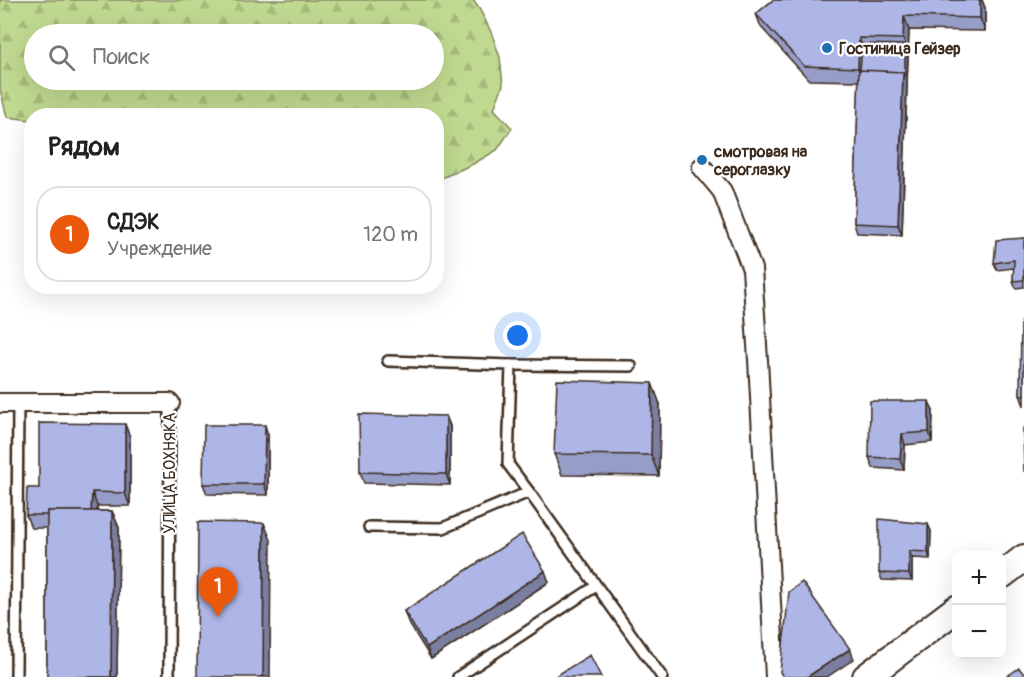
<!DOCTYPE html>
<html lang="ru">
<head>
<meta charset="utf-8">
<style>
	:root { --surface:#fff; --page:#f2f2f2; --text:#222; --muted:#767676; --line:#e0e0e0; --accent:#ea580c }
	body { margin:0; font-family:Pangolin,sans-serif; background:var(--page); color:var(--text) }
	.controls { position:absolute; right:18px; bottom:18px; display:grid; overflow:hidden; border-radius:12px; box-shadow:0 6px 24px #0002 }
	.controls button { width:54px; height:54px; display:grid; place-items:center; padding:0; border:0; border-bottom:2px solid var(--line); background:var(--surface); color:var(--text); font:30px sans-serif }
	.you { position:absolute; left:518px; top:336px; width:21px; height:21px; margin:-15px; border:4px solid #fff; border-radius:50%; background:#1a73e8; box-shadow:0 0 0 9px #1a73e833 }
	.badge { display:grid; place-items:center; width:39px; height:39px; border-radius:50%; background:var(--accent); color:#fff; font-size:20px; font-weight:700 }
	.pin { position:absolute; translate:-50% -50px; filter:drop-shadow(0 2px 3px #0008) }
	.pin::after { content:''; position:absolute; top:32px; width:21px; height:18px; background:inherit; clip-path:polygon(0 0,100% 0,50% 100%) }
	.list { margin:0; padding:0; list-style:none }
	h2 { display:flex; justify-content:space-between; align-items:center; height:78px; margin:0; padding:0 24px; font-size:26px }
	h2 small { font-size:20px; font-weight:400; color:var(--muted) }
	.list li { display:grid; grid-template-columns:39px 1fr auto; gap:18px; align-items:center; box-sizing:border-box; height:96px; margin:0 12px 12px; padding:0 12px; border:2px solid var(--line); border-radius:24px }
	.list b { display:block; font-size:22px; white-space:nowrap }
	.list p { margin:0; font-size:20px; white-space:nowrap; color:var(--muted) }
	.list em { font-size:20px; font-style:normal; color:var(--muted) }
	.icon { flex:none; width:33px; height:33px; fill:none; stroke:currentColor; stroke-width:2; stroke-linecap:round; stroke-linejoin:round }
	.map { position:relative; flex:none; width:1024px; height:677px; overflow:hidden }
	.search { position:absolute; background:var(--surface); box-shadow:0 6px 24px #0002; left:24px; top:24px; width:420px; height:66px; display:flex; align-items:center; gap:15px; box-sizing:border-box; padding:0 21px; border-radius:33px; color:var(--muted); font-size:22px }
	.panel { position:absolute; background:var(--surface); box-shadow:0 6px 24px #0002; left:24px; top:108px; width:420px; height:186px; border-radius:24px }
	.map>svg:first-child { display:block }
	.forest { fill:url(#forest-firs); stroke:#7e8257; stroke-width:1.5; fill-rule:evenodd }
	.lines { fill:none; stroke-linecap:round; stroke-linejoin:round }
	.service-casing { stroke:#3b2a1e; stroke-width:14 }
	.minor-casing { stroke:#3b2a1e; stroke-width:22 }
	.secondary-casing { stroke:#3b2a1e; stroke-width:30 }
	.service { stroke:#fff; stroke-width:9 }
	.minor { stroke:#fff; stroke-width:18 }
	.secondary { stroke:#fff; stroke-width:26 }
	.wall { fill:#969dc7; stroke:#3b2a1e; stroke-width:1.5 }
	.shaded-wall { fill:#7a7fa2; stroke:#3b2a1e; stroke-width:1.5 }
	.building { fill:#aeb6e7; stroke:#3b2a1e; stroke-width:1.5 }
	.poi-dot { fill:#1f6fb2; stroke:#fff; stroke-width:2 }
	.labels { text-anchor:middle; stroke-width:4.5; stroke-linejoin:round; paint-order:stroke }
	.poi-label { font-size:16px; font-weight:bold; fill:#3b2a1e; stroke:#fff; text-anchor:start }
	.street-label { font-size:16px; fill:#3b2a1e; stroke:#fff }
</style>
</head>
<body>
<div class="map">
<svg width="1024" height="677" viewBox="0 0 1024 677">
	<defs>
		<pattern id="forest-firs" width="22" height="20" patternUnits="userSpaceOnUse" patternTransform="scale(1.5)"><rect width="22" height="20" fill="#c0d990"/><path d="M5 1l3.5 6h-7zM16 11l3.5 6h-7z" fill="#a6ba7c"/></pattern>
	</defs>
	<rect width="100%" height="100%" fill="#fff"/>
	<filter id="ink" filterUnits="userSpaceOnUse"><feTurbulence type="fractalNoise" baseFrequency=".0167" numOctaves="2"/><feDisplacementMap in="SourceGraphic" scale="12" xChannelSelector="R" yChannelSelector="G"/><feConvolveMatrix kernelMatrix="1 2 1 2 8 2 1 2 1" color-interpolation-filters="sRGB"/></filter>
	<g filter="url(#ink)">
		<!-- forest -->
		<path class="forest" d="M0,0H473L480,10L492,34L500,58L503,85L494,109L512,128L497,150L473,164L437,180L436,116H32L31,120L7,117L0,89ZM34,34H434V80H34Z"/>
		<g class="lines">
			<!-- service casing -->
			<g class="service-casing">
				<g id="service">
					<polyline points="388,361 511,365 508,464 529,492"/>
					<polyline points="511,365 631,366"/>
					<polyline points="369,527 443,528 529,492 662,677"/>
					<polyline points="16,677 18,403"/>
					<polyline points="169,677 170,403"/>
					<polyline points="458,677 596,586"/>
				</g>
			</g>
			<!-- minor casing -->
			<g class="minor-casing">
				<g id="minor">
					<polyline points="702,167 722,191 752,269 758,360 775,677"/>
					<polyline points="0,403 170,403"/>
				</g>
			</g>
			<!-- secondary casing -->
			<g class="secondary-casing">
				<g id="secondary">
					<polyline points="1002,575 1024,558"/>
					<polyline points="866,677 956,609"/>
				</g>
			</g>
			<!-- service -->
			<use href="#service" class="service"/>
			<!-- minor -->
			<use href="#minor" class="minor"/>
			<!-- secondary -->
			<use href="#secondary" class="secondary"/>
		</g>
		<!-- wall -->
		<g class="wall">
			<polygon points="773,0 982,0 985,8 985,31 909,30 902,235 857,233 854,223 859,81 809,80 761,27 756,14"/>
			<polygon points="1024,238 1024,287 1016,288 1013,281 1014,268 997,270 994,263"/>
			<polygon points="1024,322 1024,406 1020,395"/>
			<polygon points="660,404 659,476 562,475 554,454"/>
			<polygon points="933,411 932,442 905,445 904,470 873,468 869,457"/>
			<polygon points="446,416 450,426 450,485 364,483 360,472"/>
			<polygon points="268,435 268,495 207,494 203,484"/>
			<polygon points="130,437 130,506 97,506 97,511 112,511 119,528 117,677 47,677 47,528 31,528 26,515 39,488"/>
			<polygon points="931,531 930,559 912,558 912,581 882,580 879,573"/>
			<polygon points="549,582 431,659 408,622 404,611"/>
		</g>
		<!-- shaded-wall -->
		<g class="shaded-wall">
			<polygon points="980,0 982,0 985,8 985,31 980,18"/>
			<polygon points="904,16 909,30 908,53 903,39"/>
			<polygon points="859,38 864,51 860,74 858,68"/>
			<polygon points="905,45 908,53 902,235 898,225 903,72"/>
			<polygon points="652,383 660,404 659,476 651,455"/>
			<polygon points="929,401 933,411 932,442 929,432"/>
			<polygon points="446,416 450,426 450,485 446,474"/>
			<polygon points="125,424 130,437 130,506 125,493"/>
			<polygon points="265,425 268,435 268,495 264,484"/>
			<polygon points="902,434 905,445 904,470 900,459"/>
			<polygon points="92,492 97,506 96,528 91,515"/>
			<polygon points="112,511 119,528 117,677 111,677"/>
			<polygon points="264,523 271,540 270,677 263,677"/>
			<polygon points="928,524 931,531 930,559 928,552"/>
			<polygon points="909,551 912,558 912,581 909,574"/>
			<polygon points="545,571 549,582 431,659 427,648"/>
			<polygon points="850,649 854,659 827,677 807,677"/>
		</g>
		<!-- building -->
		<g class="building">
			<polygon points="773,0 980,0 980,18 904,16 903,39 859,38 858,68 804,66 756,14"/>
			<polygon points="862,44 905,45 905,75 903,72 860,71"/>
			<polygon points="859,70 903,72 898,225 854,223"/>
			<polygon points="1024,238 1024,280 1013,281 1014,260 994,263 996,240"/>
			<polygon points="1021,322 1024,322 1024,395 1020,395"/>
			<polygon points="557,380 652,383 651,455 554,454"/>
			<polygon points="870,401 929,401 929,432 902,434 900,459 869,457"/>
			<polygon points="359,414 446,416 446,474 360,472"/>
			<polygon points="39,423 125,424 125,493 92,492 91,511 47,511 47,515 26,515 27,488 39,488"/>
			<polygon points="204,425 265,425 264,484 203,484"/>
			<polygon points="1023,428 1024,428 1024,472"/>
			<polygon points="47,511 112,511 111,677 47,677"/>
			<polygon points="879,519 928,524 928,552 909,551 909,574 879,573"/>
			<polygon points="198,522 264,523 263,677 197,677"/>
			<polygon points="522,534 545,571 427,648 404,611"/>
			<polygon points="802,582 850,649 807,677 783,677 780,672 789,592"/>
			<polygon points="590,655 601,677 554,677"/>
			<polygon points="1019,668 1024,674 1024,677 1006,677"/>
		</g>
	</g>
	<!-- markers -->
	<g class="poi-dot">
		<circle cx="827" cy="48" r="6"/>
		<circle cx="702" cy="160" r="6"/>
	</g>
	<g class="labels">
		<!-- poi labels -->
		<g class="poi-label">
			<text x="839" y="54">Гостиница Гейзер</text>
			<text x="714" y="157">смотровая на<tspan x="714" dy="18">сероглазку</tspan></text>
		</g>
		<!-- street labels -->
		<g class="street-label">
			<text transform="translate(169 473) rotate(-90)" y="6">УЛИЦА БОХНЯКА</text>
		</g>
	</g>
</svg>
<div class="controls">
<button>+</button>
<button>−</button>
</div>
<div class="you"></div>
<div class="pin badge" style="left:218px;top:617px">1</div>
<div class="search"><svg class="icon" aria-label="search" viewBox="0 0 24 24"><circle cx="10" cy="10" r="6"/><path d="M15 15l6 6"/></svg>Поиск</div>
<section class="panel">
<h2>Рядом<small></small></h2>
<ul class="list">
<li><span class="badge">1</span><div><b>СДЭК</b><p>Учреждение</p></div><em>120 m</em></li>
</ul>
</section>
</div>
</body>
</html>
